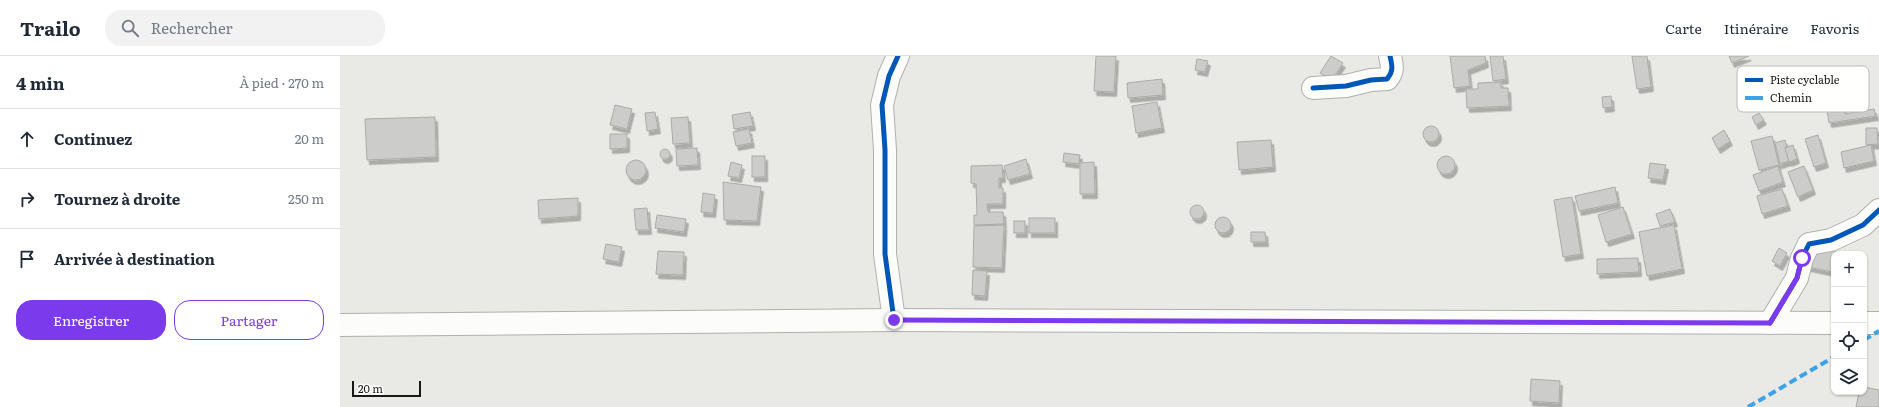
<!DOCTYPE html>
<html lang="fr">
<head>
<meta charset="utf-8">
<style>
	:root { --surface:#fff; --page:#f2f2f3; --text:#1f2937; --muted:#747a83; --line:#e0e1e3; --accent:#7c3aed }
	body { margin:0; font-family:Literata,serif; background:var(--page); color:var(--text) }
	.controls { position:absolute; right:12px; bottom:12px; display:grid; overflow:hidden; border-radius:8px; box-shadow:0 1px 3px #0004 }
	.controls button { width:36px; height:36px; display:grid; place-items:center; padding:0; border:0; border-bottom:1px solid var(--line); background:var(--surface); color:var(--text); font:20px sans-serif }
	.scale { position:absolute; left:12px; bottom:10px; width:69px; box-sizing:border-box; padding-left:4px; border:2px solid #181816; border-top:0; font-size:11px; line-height:14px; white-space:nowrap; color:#181816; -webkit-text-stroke:3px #fffffe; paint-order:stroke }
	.stop { position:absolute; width:12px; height:12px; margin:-9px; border:3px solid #7c3aed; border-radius:50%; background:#fff }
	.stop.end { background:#7c3aed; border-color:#fff; box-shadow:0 1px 4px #0008 }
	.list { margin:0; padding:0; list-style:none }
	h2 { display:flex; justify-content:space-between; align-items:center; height:52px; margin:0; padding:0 16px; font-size:17px }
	h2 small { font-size:13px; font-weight:400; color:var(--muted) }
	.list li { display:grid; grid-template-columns:26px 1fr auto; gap:12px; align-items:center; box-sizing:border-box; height:60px; padding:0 16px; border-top:1px solid var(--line) }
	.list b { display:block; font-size:15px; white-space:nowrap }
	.list em { font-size:13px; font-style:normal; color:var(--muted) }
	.actions { display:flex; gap:8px; padding:12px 16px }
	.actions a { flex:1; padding:9px 0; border:1px solid var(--accent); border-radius:16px; text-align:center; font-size:14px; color:var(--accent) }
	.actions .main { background:var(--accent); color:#fff }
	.icon { flex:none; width:22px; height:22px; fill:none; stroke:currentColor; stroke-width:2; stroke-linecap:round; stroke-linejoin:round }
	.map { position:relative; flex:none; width:1539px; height:351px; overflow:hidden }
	header { display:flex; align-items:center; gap:24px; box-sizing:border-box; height:56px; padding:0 20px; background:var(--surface); border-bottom:1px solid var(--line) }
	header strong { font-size:19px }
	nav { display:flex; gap:22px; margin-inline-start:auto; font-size:14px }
	.search { width:280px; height:36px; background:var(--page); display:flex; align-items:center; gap:10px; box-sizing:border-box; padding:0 14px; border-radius:16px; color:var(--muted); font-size:15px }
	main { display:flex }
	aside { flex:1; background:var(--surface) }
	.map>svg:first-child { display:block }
	.building { fill:#ccccca; stroke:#ababa8; filter:url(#shadow) }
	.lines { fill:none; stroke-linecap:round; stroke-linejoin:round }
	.minor-casing { stroke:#b0b0ad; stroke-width:24 }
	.major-casing { stroke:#b0b0ad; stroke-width:24 }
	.minor { stroke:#fcfcfb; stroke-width:22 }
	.major { stroke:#fcfcfb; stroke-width:22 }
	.quiet { stroke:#3da2ea; stroke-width:4; stroke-dasharray:8 4; stroke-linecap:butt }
	.cycleway-casing { stroke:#fffffe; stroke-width:8 }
	.cycleway { stroke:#0057b8; stroke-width:5 }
	.route { stroke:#7c3aed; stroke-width:5 }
	.key { fill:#fffffe; stroke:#babab8; stroke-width:1 }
	.key-label { font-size:11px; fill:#181816 }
</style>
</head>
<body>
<header>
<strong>Trailo</strong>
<div class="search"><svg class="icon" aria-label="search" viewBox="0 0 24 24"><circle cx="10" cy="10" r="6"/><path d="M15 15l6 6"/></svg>Rechercher</div>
<nav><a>Carte</a><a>Itinéraire</a><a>Favoris</a></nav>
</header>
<main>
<aside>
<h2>4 min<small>À pied · 270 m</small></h2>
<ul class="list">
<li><svg class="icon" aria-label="ahead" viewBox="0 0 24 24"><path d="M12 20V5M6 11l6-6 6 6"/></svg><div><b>Continuez</b></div><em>20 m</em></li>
<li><svg class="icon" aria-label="right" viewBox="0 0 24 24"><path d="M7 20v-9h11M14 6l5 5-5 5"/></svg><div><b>Tournez à droite</b></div><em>250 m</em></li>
<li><svg class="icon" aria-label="arrive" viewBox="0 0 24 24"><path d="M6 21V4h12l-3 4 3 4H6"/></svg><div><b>Arrivée à destination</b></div></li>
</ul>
<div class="actions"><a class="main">Enregistrer</a><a>Partager</a></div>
</aside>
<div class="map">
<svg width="1539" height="351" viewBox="0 0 1539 351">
	<defs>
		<filter id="shadow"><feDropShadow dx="2.5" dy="4.5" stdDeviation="0" flood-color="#0004"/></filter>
	</defs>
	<rect width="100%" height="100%" fill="#e9e9e5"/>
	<!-- building -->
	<g class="building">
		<polygon points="756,0 776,0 774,36 754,35"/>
		<polygon points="991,0 1003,7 992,24 980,17"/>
		<polygon points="1110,0 1145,0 1146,7 1128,14 1130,30 1114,32"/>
		<polygon points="1150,0 1163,0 1166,23 1153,25"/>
		<polygon points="1292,0 1307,0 1311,31 1297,33"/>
		<polygon points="1389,0 1409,0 1392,7"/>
		<polygon points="857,3 868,5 865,16 855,14"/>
		<polygon points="822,23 823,39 788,42 787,27"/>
		<polygon points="1161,26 1161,32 1168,32 1169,50 1127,52 1126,33 1138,33 1138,27"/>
		<polygon points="1500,26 1505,58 1534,53 1536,60 1489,67 1483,29"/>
		<polygon points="1271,40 1272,51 1263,52 1262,41"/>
		<polygon points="817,46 822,72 796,77 792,50"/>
		<polygon points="275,49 292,53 287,73 270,69"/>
		<polygon points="315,56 318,73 307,75 305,57"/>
		<polygon points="410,56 413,70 394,73 392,59"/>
		<polygon points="1419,57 1424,64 1416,69 1412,61"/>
		<polygon points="95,61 96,101 27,104 25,63"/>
		<polygon points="348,61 350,87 333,88 331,62"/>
		<circle cx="1091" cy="78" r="8"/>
		<polygon points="1526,72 1537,72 1538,88 1526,89"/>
		<polygon points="409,73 412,87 396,90 393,76"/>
		<polygon points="1384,74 1390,85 1378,93 1372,82"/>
		<polygon points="270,78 287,78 287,92 270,93"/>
		<polygon points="1478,79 1486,107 1474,111 1465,83"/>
		<polygon points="1432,80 1439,109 1419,114 1411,85"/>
		<polygon points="931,84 933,111 899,114 897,86"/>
		<polygon points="1445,84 1447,91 1445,91 1449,105 1440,108 1435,87"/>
		<polygon points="1453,89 1457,103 1449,106 1445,92"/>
		<polygon points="1531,89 1534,105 1504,112 1501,96"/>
		<polygon points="357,92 358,109 337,110 336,93"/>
		<circle cx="325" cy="98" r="5"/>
		<polygon points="724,97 740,99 739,108 723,106"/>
		<circle cx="1106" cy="109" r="9"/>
		<rect x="412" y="100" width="13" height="21"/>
		<polygon points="686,103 690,118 668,124 664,110"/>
		<circle cx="296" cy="114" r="10"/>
		<polygon points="391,106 402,109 399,122 388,120"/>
		<polygon points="754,106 755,138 740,138 740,107"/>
		<polygon points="1310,107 1326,109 1323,124 1308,122"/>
		<polygon points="662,109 663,122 659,122 659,132 663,132 663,148 647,148 648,156 663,156 664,168 634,169 634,159 637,159 636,128 631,127 631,110"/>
		<polygon points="1438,110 1443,126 1419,135 1413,119"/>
		<polygon points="1464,110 1473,134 1458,141 1448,116"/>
		<polygon points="383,126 421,131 417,165 384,164"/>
		<polygon points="1275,131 1278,147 1239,155 1235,140"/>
		<polygon points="1442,133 1448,150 1422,158 1417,140"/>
		<polygon points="363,137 375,139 373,157 361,156"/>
		<polygon points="1232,141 1241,198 1223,201 1214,144"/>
		<polygon points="238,142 238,160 199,163 198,144"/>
		<circle cx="857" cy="156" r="7"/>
		<polygon points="1283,151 1292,178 1266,186 1258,159"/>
		<polygon points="307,152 309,174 296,174 294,153"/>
		<polygon points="1330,153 1335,166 1320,170 1316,158"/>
		<polygon points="317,159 346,163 344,176 315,172"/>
		<circle cx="883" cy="169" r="8"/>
		<rect x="689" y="162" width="26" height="15"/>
		<rect x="674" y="165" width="11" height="12"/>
		<polygon points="664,169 662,212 633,211 634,170"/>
		<polygon points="1334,169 1342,213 1307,220 1299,176"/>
		<polygon points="911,176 925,176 926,186 911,186"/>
		<polygon points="266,188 282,191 279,206 263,203"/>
		<polygon points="1472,191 1496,195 1494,198 1492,216 1468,211"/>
		<polygon points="1439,192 1447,197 1440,210 1432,205"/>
		<polygon points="318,195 344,196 343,219 316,218"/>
		<polygon points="1298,202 1299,216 1257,218 1257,203"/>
		<polygon points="633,214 647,215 645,240 632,239"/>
		<polygon points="1191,323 1220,325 1219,347 1190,345"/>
		<polygon points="1524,331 1539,334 1539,351 1516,351 1519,336 1524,336"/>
	</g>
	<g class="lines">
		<!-- minor casing -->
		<g class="minor-casing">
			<g id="minor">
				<path d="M973,32L1006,30L1031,24L1047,23C1054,15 1052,9 1050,0"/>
				<polyline points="554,264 545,198 545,94 542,49 549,20 558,0"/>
				<polyline points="1430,267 1457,222 1462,202 1469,188 1491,184 1523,169 1539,154"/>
			</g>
		</g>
		<!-- major casing -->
		<g class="major-casing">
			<g id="major">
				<polyline points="1524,267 1539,267"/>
				<polyline points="0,269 554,264 1494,267"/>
			</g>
		</g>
		<!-- minor -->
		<use href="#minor" class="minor"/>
		<!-- major -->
		<use href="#major" class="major"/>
		<!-- quiet -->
		<g class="quiet">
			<polyline points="1524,284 1539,275"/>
			<polyline points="1408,351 1494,301"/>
		</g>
		<!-- cycleway casing -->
		<g class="cycleway-casing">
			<g id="cycleway">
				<path d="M973,32L1006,30L1031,24L1047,23C1054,15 1052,9 1050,0"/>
				<polyline points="554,264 545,198 545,94 542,49 549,20 558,0"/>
				<polyline points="1430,267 1457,222 1462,202 1469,188 1491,184 1523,169 1539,154"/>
			</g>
		</g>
		<!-- cycleway -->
		<use href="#cycleway" class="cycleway"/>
	</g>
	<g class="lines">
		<!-- route -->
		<polyline class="route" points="554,264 1430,267 1457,222 1462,202"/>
	</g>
	<!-- legend -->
	<rect x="1397" y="10" width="132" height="46" rx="6" class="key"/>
	<rect x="1405" y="22" width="18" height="4" fill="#0057b8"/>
	<rect x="1405" y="40" width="18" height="4" fill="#3da2ea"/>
	<g class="key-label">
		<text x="1430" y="28">Piste cyclable</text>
		<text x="1430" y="46">Chemin</text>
	</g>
</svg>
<div class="controls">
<button>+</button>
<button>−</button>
<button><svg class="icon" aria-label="locate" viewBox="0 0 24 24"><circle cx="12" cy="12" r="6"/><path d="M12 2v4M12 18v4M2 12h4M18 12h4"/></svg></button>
<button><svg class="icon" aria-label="layers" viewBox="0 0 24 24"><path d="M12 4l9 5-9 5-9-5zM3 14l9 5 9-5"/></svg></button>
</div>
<div class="scale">20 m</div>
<div class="stop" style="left:1462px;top:202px"></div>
<div class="stop end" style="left:554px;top:264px"></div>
</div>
</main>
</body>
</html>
